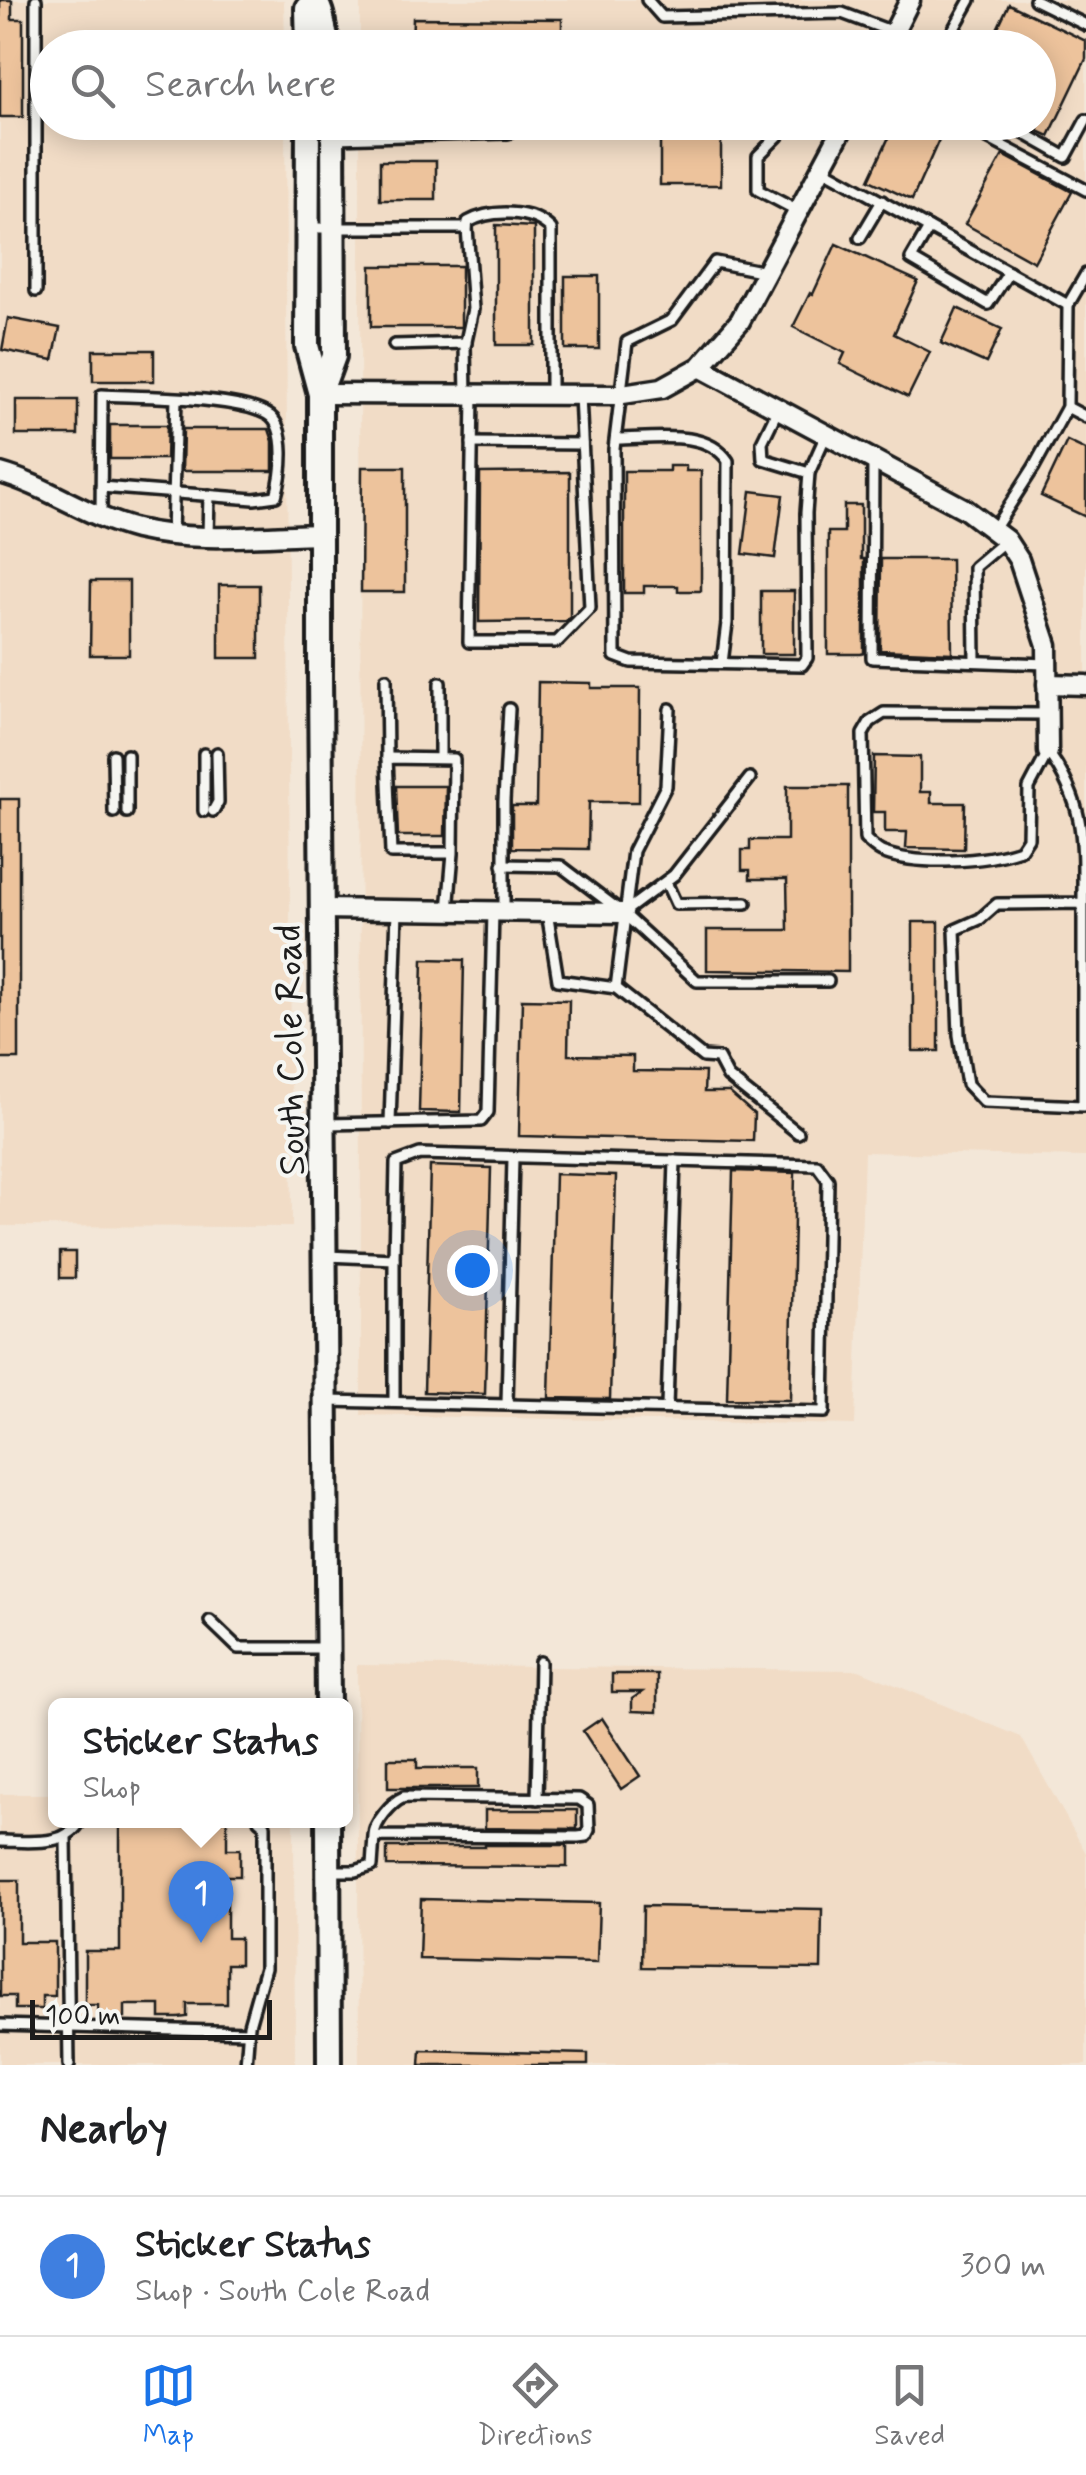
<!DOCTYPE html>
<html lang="en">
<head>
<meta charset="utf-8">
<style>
	:root { --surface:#fff; --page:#f2f2f2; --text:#202124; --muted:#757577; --line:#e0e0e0; --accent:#1a73e8 }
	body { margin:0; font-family:Mynerve,sans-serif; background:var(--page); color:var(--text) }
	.scale { position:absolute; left:30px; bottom:25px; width:242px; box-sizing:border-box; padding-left:10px; border:5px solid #1c1c1c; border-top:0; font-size:28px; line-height:35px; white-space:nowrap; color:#1c1c1c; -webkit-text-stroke:8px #f6f6f2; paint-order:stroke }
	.you { position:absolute; left:472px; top:1270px; width:35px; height:35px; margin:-25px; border:8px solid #fff; border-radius:50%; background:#1a73e8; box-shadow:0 0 0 15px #1a73e833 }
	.badge { display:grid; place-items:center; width:65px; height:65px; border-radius:50%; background:var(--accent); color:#fff; font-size:32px; font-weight:700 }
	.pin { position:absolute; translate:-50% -82px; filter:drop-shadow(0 2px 5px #0008) }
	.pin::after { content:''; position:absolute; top:52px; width:35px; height:30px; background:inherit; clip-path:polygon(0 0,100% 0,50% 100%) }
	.popup { position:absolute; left:48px; top:1698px; width:305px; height:130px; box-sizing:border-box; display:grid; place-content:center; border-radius:15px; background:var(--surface); filter:drop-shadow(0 2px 8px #0005); font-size:32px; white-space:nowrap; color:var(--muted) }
	.popup b { font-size:38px; color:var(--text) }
	.popup::after { content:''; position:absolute; left:50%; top:100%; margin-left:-20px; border:20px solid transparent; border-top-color:var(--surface) }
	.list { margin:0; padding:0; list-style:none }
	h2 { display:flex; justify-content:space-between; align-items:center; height:130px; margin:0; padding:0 40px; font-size:42px }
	h2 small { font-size:32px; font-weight:400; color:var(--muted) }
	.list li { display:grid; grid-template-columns:65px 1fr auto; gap:30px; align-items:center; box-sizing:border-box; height:140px; padding:0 40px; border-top:2px solid var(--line) }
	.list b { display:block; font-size:38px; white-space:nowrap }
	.list p { margin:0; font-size:32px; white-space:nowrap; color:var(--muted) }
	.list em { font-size:32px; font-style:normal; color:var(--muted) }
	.icon { flex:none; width:55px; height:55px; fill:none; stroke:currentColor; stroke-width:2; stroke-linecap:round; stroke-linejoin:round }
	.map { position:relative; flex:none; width:1086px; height:2065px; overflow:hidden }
	.search { position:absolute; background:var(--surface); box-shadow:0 5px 25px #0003; left:30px; right:30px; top:30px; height:110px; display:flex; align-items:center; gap:25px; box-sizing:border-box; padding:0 35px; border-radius:55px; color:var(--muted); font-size:38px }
	.sheet { height:270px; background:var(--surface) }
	nav { display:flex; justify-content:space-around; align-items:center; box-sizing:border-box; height:140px; border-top:2px solid var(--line); background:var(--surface); font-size:28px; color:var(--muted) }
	nav a { display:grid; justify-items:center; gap:5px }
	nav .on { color:var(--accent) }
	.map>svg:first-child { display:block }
	.built { fill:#f1dcc6 }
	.building { fill:#edc39c; stroke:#1c1c1c; stroke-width:2.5 }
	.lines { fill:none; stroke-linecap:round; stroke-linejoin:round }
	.lane-casing { stroke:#1c1c1c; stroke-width:16 }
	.street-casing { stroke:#1c1c1c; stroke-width:25 }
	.secondary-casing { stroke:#1c1c1c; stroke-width:30 }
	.lane { stroke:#f6f6f2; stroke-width:9 }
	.street { stroke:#f6f6f2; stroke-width:18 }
	.secondary { stroke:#f6f6f2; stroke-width:22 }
	.labels { text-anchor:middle; stroke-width:8; stroke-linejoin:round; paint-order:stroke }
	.street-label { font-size:38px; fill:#1c1c1c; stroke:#f6f6f2 }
</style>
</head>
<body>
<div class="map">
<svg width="1086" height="2065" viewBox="0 0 1086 2065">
	<rect width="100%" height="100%" fill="#f3e7d8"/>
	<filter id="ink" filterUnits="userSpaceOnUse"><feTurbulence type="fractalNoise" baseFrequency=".01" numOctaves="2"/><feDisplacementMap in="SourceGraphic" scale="20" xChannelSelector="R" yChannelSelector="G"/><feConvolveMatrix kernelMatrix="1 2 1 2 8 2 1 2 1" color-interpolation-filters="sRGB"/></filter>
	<g filter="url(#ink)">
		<!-- built -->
		<g class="built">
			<polygon points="0,0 284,0 285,47 48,48 48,122 285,123 292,1227 0,1226"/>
			<polygon points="360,0 1086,0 1086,1157 864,1152 855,1425 361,1415 360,123 1038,122 1038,48 360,47"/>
			<polygon points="357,1665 859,1670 1021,1737 1086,1853 1086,2065 359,2065"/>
			<polygon points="0,1794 56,1794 56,1820 294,1821 295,2065 0,2065"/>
		</g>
		<!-- building -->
		<g class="building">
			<polygon points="0,0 12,0 12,19 23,19 23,117 0,117"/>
			<polygon points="1009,4 1086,41 1086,59 1049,136 1038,131 1038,48 988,48"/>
			<polygon points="413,18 562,19 562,46 412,46"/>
			<rect x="660" y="122" width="61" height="63"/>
			<polygon points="896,122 914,122 941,135 912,200 869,180"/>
			<polygon points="1003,155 1072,192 1034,262 965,224"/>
			<rect x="380" y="161" width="56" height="39"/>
			<polygon points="496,225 534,227 534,345 496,345"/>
			<polygon points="836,244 918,281 894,334 930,352 908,397 840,364 845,353 793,327 810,293 813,294"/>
			<rect x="371" y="266" width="90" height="61"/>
			<rect x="565" y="276" width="34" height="73"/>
			<polygon points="957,308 1002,329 986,363 941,343"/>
			<polygon points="8,318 60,328 53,360 2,350"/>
			<rect x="93" y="350" width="61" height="31"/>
			<rect x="16" y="400" width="62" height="35"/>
			<polygon points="110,425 167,425 166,459 110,459"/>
			<polygon points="183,429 269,429 273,441 273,471 182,471"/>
			<polygon points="1067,441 1086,450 1086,517 1041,496"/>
			<polygon points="669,466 686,466 686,471 701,471 701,591 678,591 678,586 644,586 644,593 624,593 624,471 669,471"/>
			<polygon points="362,467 405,467 405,592 361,592"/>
			<polygon points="570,472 570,617 566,621 479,622 480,473"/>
			<polygon points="751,491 783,495 775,558 743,554"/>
			<polygon points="844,505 861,505 861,559 864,559 864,653 861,654 828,654 828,532 844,532"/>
			<polygon points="881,559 951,559 952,653 880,650"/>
			<polygon points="91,581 129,581 129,655 90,655"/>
			<rect x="219" y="585" width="40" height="73"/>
			<rect x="761" y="591" width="33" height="63"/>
			<polygon points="538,682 591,683 591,688 640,688 639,802 589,802 588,849 512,848 512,806 536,806"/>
			<polygon points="874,756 920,757 920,792 931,792 931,803 965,803 964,849 906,848 907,832 885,832 885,812 873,812"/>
			<polygon points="396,786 446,786 445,836 398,836"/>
			<polygon points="787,786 848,786 848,972 707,970 707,930 788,930 787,879 750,879 750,870 742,870 742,850 750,850 750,840 787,840"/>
			<rect x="0" y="799" width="19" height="260"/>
			<rect x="913" y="922" width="26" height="129"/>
			<polygon points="423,959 464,960 461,1112 419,1111"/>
			<polygon points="522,999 569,1000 568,1055 633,1056 633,1071 705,1072 704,1092 729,1092 754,1114 753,1141 519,1136"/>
			<polygon points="430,1166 491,1168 485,1394 424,1392"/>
			<polygon points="733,1171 795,1173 790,1400 727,1399"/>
			<polygon points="555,1174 616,1176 610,1399 549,1398"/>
			<rect x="60" y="1252" width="15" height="26"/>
			<polygon points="612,1674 657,1674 657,1712 632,1711 632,1699 642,1692 612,1692"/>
			<polygon points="602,1718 640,1776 621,1789 583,1731"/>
			<polygon points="388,1759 417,1759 417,1768 478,1768 478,1788 388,1788"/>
			<polygon points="485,1810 577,1810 577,1829 485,1828"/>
			<polygon points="120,1820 227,1820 227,1849 240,1849 240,1876 227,1876 227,1938 240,1938 240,1964 227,1964 227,2004 187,2004 187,2017 178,2018 160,2018 160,2005 125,2005 125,2018 98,2018 98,2005 85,2005 85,1951 120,1951"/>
			<polygon points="485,1845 567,1845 567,1867 387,1866 387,1847 485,1847"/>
			<polygon points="0,1880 19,1880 19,1942 55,1942 55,1996 42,1996 42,2009 15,2009 15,1996 0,1996"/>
			<polygon points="421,1899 599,1903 597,1963 419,1959"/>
			<polygon points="643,1906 822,1909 821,1969 642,1967"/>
			<polygon points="421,2050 588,2054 588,2065 420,2065"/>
		</g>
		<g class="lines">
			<!-- lane casing -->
			<g class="lane-casing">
				<g id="lane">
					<polyline points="647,0 662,17 842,13 893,32"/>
					<polyline points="1035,0 1086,25"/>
					<polyline points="943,48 970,0"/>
					<polyline points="783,122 778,136 758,156 758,190 798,211"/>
					<polyline points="957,122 1086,190"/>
					<polyline points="1004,122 1066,157 1086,120"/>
					<polyline points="336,138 508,133"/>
					<polyline points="821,168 1068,305"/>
					<polyline points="308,228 467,228 473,309 465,346 466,395"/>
					<path d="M467,228L468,222C491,209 532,209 551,229V395"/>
					<polyline points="929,228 911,259 988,304 1009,272"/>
					<polyline points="860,238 882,201"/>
					<polyline points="766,272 715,262 672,320 627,342 614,449 615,656 631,662 802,665 807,658 806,513 809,473 826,435"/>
					<polyline points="36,291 36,0"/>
					<polyline points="394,345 466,343"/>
					<polyline points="473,395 469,642 557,642 590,608 580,395"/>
					<polyline points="1067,407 1086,417"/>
					<polyline points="778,409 762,442 763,459 809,473"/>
					<path d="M617,439C652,439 706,428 728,461L727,623L722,663"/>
					<polyline points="472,443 582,444"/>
					<polyline points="873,460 872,658 1047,664"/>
					<path d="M101,517L102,395C142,397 234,396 267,414C289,426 282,476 276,496L254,499L101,487"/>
					<polyline points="993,531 1034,467 1067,407 1068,305 1086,274"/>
					<polyline points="172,534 176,399"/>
					<polyline points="208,535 209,495"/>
					<polyline points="975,661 974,567 1006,540"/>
					<polyline points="386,679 387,758"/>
					<path d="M1048,714L884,713L870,722L863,734L865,839C871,844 877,851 884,853C920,866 985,862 1020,850L1028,838L1029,788L1048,752C1086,805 1083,841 1083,903V1106L984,1102L967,1084L959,1035L955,930L980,919L997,904L1083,903"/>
					<polyline points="204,754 204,811"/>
					<polyline points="113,755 114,812"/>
					<polyline points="127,755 127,812"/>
					<polyline points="440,758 440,683"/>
					<polyline points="213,811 218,802 217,753"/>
					<polyline points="503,865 561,866 623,913 697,981 828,981"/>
					<polyline points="666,882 676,904 746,903"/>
					<polyline points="448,911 453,853 454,759 387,758 391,853 453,853"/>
					<polyline points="504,911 504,801 509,709"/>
					<polyline points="547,912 558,980 616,988 703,1057 718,1058 728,1077 798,1133"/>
					<polyline points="623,913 674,875 750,778"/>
					<polyline points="616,988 633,851 666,786 670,709"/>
					<polyline points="390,1123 397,911"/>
					<polyline points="326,1124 481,1121 488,1112 493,912"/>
					<polyline points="327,1256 394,1259 396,1163 420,1154 817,1165 828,1180 824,1412 327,1401"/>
					<polyline points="394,1259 394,1402"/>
					<polyline points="507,1404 513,1158"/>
					<polyline points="667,1407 675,1161"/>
					<polyline points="210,1621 238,1648 325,1648"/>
					<polyline points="537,1799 540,1662"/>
					<polyline points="66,1837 69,2065"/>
					<path d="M0,1841C28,1841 66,1848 81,1820"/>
					<path d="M331,1871H355L372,1866L374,1836L578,1837L586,1836L589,1830L588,1805L579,1799L404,1797C392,1802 374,1822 374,1836"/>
					<polyline points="0,2025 248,2032"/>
					<polyline points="246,2065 249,2025 265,1968 265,1825 259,1820"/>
				</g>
			</g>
			<!-- street casing -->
			<g class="street-casing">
				<g id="street">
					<polyline points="886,48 910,0"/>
					<polyline points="700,367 965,509 1006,540 1019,560 1047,645 1048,752"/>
					<polyline points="320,394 616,395 662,388 700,367 740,321 846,122"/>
					<path d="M0,473C47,486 88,517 136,529C195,543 262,535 322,534"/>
					<polyline points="1047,684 1086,685"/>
					<polyline points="321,909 623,913"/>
				</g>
			</g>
			<!-- secondary casing -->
			<g class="secondary-casing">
				<g id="secondary">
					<path d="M314,0C325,12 322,33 330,48"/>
					<polyline points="307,8 308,48"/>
					<polyline points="308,122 307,346 320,394 320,676 328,1706"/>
					<polyline points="320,394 334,356 333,122"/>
					<polyline points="328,1820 329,2065"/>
				</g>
			</g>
			<!-- lane -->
			<use href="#lane" class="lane"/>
			<!-- street -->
			<use href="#street" class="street"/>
			<!-- secondary -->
			<use href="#secondary" class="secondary"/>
		</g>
	</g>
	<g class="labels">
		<!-- street labels -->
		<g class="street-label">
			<text transform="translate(289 1050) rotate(-91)" y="13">South Cole Road</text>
		</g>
	</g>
</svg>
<div class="scale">100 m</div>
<div class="you"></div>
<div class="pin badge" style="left:201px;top:1943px;background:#3f7fe0">1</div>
<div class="popup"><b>Sticker Status</b>Shop</div>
<div class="search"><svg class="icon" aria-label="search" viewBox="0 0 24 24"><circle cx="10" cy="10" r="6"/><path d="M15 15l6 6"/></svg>Search here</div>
</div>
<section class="sheet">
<h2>Nearby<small></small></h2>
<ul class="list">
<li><span class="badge" style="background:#3f7fe0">1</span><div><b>Sticker Status</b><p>Shop · South Cole Road</p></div><em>300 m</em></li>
</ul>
</section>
<nav>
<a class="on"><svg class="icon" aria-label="map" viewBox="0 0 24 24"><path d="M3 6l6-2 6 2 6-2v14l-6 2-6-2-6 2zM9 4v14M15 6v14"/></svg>Map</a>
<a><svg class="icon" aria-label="directions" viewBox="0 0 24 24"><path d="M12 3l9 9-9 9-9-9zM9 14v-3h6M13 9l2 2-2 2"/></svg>Directions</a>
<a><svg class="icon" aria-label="saved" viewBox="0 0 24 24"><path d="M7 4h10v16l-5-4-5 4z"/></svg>Saved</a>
</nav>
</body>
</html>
